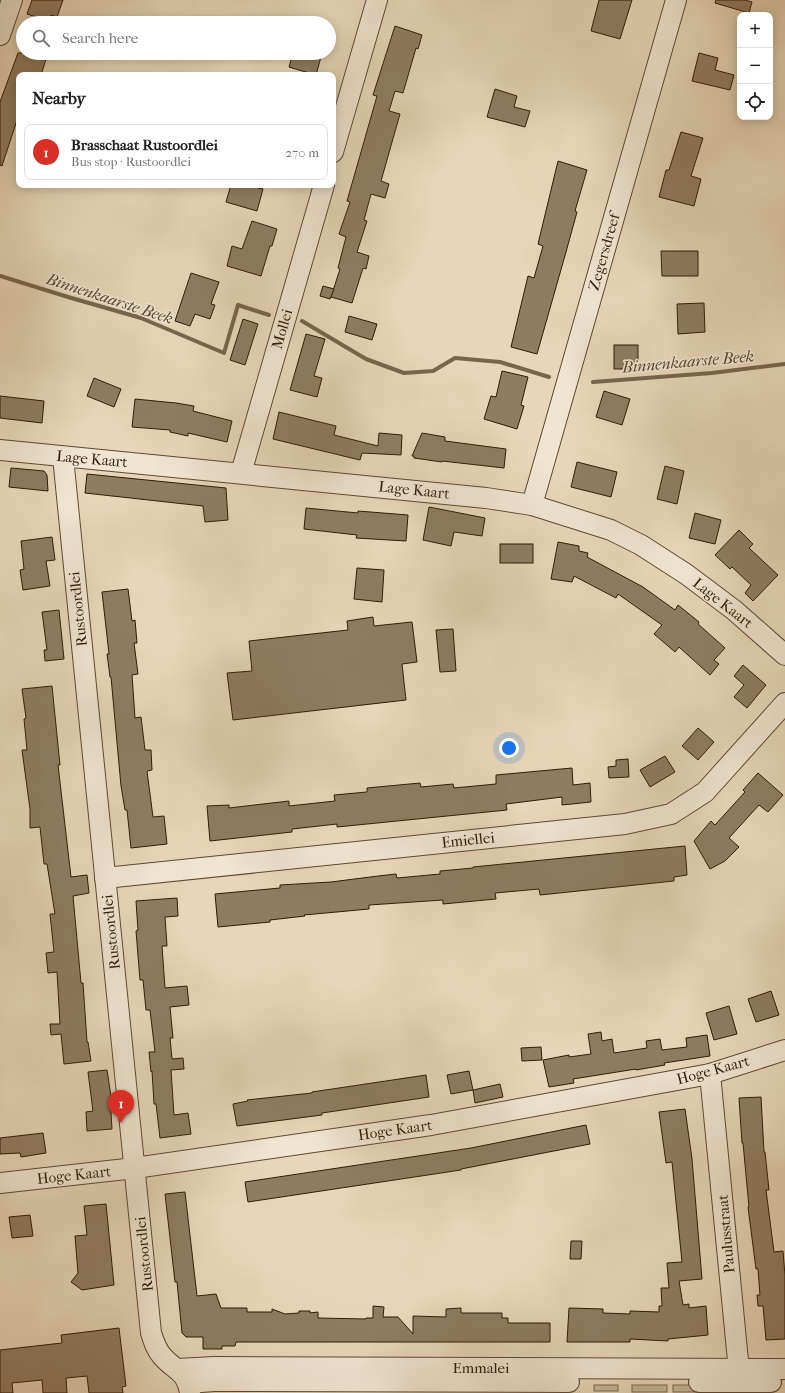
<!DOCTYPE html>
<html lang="en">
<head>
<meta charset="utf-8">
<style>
	:root { --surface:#fff; --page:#f6f6f6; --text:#222; --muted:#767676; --line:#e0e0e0; --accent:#d93025 }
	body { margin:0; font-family:"IM FELL French Canon",serif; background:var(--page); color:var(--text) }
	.controls { position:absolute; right:12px; top:12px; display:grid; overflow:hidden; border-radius:8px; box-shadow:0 2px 10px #0003 }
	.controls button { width:36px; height:36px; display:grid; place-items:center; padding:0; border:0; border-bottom:1px solid var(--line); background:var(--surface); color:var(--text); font:20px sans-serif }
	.you { position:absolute; left:509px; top:748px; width:14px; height:14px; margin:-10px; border:3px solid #fff; border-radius:50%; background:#1a73e8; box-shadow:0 0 0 6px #1a73e833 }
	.badge { display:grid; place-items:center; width:26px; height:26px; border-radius:50%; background:var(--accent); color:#fff; font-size:13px; font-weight:700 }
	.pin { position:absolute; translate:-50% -33px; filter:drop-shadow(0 1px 2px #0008) }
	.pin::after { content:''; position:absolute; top:21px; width:14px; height:12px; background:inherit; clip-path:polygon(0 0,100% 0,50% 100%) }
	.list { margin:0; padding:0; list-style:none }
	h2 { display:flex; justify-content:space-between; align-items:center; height:52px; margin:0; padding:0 16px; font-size:17px }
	h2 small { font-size:13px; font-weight:400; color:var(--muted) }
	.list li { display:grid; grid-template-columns:26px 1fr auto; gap:12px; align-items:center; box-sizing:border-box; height:56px; margin:0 8px 8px; padding:0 8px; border:1px solid var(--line); border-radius:8px }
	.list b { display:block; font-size:15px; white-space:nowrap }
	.list p { margin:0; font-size:13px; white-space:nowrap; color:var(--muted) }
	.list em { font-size:13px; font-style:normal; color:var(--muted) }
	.icon { flex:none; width:22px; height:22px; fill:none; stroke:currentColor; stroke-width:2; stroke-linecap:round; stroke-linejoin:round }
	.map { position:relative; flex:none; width:785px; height:1393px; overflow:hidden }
	.search { position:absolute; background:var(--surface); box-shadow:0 2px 10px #0003; left:16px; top:16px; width:320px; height:44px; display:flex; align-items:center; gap:10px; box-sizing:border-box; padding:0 14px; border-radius:22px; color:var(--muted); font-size:15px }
	.panel { position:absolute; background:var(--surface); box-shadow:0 2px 10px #0003; left:16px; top:72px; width:320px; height:116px; border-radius:8px }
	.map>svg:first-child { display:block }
	.green { fill:#c8b79a; stroke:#7c6950 }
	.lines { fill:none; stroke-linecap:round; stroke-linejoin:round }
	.stream { stroke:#78654c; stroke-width:4 }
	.building { fill:#8f7d62; stroke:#2f1b05 }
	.minor-casing { stroke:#5d4a32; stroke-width:22 }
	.minor { stroke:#efe5d1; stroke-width:20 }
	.labels { text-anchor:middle; stroke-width:3; stroke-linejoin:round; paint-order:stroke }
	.street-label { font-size:15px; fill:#2f1b05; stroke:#efe5d1 }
	.water-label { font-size:16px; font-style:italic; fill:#59462e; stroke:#efe5d1 }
</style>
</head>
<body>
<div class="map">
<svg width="785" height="1393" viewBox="0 0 785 1393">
	<rect width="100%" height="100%" fill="#e7d7b8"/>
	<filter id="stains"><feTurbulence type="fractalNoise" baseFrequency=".005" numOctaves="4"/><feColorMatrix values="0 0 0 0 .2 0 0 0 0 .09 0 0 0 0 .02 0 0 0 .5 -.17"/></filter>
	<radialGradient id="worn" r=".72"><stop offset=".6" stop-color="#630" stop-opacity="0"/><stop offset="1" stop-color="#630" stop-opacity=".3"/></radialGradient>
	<!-- green -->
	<g class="green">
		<rect x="594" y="1385" width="24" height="6"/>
		<rect x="632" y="1385" width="35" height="7"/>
		<rect x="673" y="1385" width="29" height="7"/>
	</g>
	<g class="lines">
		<!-- stream -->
		<g class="stream">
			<polyline points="0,276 68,297 141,318 224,353 238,305 269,315"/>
			<polyline points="302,321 366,359 404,373 433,371 455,358 500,362 549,377"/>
			<polyline points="593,382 712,373 785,364"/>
		</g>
	</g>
	<!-- building -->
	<g class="building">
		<polygon points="32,0 63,0 57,17 51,15 49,21 27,14"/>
		<polygon points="599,0 632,0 620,39 591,31"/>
		<polygon points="716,0 745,0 752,2 749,13 715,3"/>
		<polygon points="395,26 422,35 418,49 416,48 403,93 395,91 389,111 400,114 381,181 389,184 385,198 371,194 364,220 367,221 357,252 369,256 366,269 363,268 352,303 331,297 340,269 338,268 346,237 339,234 350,202 347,201 377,96 373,95"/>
		<polygon points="18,53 48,53 41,75 19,75 19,114 2,166 0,165 0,102"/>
		<polygon points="293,53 322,53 316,75 289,67"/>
		<polygon points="699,53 718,58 715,70 734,75 730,90 692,81"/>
		<polygon points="495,89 517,96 514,107 530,111 525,127 487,117"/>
		<polygon points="681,132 703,138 691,176 701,179 694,206 659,197 666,170 669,170"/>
		<polygon points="558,161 587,170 575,211 577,212 566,252 537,354 511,347 528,276 534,278 543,246 538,244"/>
		<polygon points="231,185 247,185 263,189 257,211 226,202"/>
		<polygon points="252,221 277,229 272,246 270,246 261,276 227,266 232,246 242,249"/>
		<polygon points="661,251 698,251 698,276 662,276"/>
		<polygon points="191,273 219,282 211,304 215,305 210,319 195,314 190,326 175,321"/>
		<polygon points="323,286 334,289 330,299 320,296"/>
		<polygon points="704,303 705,332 678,334 677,304"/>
		<polygon points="349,316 377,324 372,340 345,332"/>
		<polygon points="243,319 258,324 245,365 230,360"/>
		<polygon points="306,334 325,339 314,376 322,378 317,397 290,390"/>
		<rect x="614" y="345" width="24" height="24"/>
		<polygon points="502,371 528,377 521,405 524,406 517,429 484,419 491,396 496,397"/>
		<polygon points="94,378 121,389 114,407 87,396"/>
		<polygon points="604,391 630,399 622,425 596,417"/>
		<polygon points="0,396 44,401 42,423 0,418"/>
		<polygon points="135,399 176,403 194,406 193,411 232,421 227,442 188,433 188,436 170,432 170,430 132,427"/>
		<polygon points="279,412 336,426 334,435 378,446 379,433 402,435 401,455 362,453 360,460 273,439"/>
		<polygon points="422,433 445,437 445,441 506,449 504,468 442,461 442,462 414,458 414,456 412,456"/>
		<polygon points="577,462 617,472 611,497 571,487"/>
		<polygon points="665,466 684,471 677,504 657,499"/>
		<polygon points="11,468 44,471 47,475 48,491 9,487"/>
		<polygon points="87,474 226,488 228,520 205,522 203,506 85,493"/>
		<polygon points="429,507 485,518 482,536 454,532 451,546 423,540"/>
		<polygon points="306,508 358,513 358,511 408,515 406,541 356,538 357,535 304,529"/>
		<polygon points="695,513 721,520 715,544 689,538"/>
		<polygon points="739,530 753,544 749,548 778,575 753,601 745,593 751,585 732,567 730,569 715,555"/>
		<polygon points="52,537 55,560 46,561 50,586 23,590 20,570 24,569 21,541"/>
		<polygon points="558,542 579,546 579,551 588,553 587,557 643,587 675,610 678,605 699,622 698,624 725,648 714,660 719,664 710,675 679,647 675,652 654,634 662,625 618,594 616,598 574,576 572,582 551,579"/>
		<rect x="500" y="544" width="33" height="19"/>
		<polygon points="357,568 384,570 382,602 354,599"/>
		<polygon points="128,589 132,621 135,620 137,643 134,643 138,674 132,675 135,718 141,717 145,750 151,750 152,770 147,771 153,817 164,816 167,844 131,848 127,810 125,810 121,786 111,677 110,677 107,654 109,654 102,592"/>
		<polygon points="59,610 64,659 45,661 44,650 47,650 42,612"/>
		<polygon points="373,617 374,626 412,622 417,662 402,664 406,700 233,720 227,673 252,671 249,641 348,630 347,621"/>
		<polygon points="453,629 456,671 440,672 436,630"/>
		<polygon points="743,665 766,685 747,708 734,697 744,685 734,676"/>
		<polygon points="52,686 60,765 58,765 71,877 87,875 89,893 73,896 81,983 83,983 87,1042 88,1042 91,1061 64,1064 61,1034 51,1035 50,1024 60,1024 57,972 48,973 46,953 54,952 50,914 55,914 47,864 44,864 40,827 30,828 30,809 22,750 27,750 24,719 26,718 22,689"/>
		<polygon points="698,728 714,742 698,760 682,746"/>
		<polygon points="665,756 675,772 650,787 640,770"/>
		<polygon points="628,759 629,777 609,778 608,767 616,766 616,760"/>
		<polygon points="572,768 573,785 590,783 591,802 562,805 562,797 506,804 507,810 337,827 337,824 292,829 292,832 210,841 207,806 229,805 229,808 289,801 289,806 335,801 334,795 367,792 367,788 420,783 421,787 453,784 454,788 496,784 496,775"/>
		<polygon points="758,773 783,795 768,812 759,805 729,838 739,847 725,861 710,869 694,841 711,821 715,825 745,792 743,790"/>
		<polygon points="685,846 687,875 674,877 674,881 540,895 539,889 495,893 496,899 443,904 443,900 369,905 369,909 304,915 305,916 270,920 270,922 218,927 215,894 280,888 280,885 331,882 378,876 396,874 397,878 440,874 440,871 473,868 473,867"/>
		<polygon points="177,898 178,916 165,917 167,946 162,946 165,988 187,986 189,1005 170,1007 173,1038 170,1038 172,1059 183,1058 184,1069 171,1070 174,1115 188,1113 191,1134 160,1138 156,1104 154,1104 152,1071 151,1072 149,1052 155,1052 150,1010 146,1010 143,980 140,980 136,931 138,930 136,901"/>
		<polygon points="771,991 779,1015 756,1022 748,999"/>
		<polygon points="729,1006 737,1034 714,1040 706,1013"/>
		<polygon points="601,1032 602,1041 612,1039 614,1053 647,1048 646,1041 660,1039 662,1050 687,1047 686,1038 707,1035 710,1056 664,1063 665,1065 636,1070 636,1069 573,1079 574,1083 549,1087 543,1060 569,1055 569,1057 591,1054 588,1034"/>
		<polygon points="541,1047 542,1060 522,1061 521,1048"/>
		<polygon points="107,1070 111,1096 110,1096 112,1129 87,1131 86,1112 93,1111 88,1072"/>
		<polygon points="469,1071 473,1090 451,1094 447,1075"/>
		<polygon points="426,1075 429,1097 322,1113 322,1115 237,1126 233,1104 248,1101 247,1100 312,1093 312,1092"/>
		<polygon points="500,1084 503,1097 475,1103 473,1090"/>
		<polygon points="761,1097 764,1152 765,1152 769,1190 766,1190 774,1252 783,1251 785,1275 785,1339 766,1340 763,1306 758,1306 757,1295 760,1295 758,1269 756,1269 748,1207 749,1207 743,1143 742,1143 739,1098"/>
		<polygon points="685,1109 692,1159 702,1279 679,1281 683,1305 689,1304 689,1308 706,1306 708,1335 668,1339 668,1341 630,1339 630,1342 567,1342 569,1308 603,1309 603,1313 630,1314 630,1311 659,1312 659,1306 662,1306 661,1288 669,1288 667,1263 682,1262 672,1162 666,1163 659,1112"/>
		<polygon points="586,1125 590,1144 461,1169 461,1170 248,1202 245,1182 471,1148"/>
		<polygon points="43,1133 46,1153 21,1157 20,1153 0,1154 0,1138"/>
		<polygon points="185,1192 197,1296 216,1294 221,1308 247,1308 247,1312 272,1312 272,1309 285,1314 299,1313 299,1311 310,1311 310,1313 318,1312 318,1318 366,1319 366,1318 373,1318 373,1306 384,1307 383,1317 398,1317 413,1334 413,1316 446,1317 446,1309 461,1308 461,1313 502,1313 502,1318 508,1318 508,1323 550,1323 550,1342 236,1342 235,1346 222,1346 222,1349 203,1349 203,1337 186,1337 182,1333 177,1282 175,1282 165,1194"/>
		<polygon points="106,1204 114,1285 82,1290 71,1282 78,1273 75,1236 87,1235 84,1206"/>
		<polygon points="30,1215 33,1236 12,1238 9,1217"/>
		<polygon points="571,1241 582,1241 581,1259 570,1259"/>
		<polygon points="119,1328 126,1386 122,1387 123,1393 89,1393 87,1376 66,1378 67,1393 43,1393 42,1380 12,1383 13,1393 0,1393 0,1350 62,1343 61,1335"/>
	</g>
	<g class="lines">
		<!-- minor casing -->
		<g class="minor-casing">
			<g id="minor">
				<polyline points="0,35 12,0"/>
				<polyline points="333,152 377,0"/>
				<polyline points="0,450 486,498 532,505 611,530 641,545 686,574 734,610 785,655"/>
				<path d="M63,457L151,1333C154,1342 156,1349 162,1356C175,1371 187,1371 190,1393"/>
				<polyline points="241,473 324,185"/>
				<polyline points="532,505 676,0"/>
				<polyline points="105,878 625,824 671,814 705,792 785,703"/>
				<polyline points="710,1074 740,1381"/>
				<polyline points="0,1183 135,1168 431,1125 710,1074 785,1050"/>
				<polyline points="177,1369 214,1367 785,1369"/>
				<polyline points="699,1382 771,1382"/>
				<polyline points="189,1383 214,1381 569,1382"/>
			</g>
		</g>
		<!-- minor -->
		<use href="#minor" class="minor"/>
	</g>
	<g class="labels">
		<!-- street labels -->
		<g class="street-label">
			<text transform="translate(604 252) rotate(-74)" y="5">Zegersdreef</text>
			<text transform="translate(282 329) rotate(-74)" y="5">Mollei</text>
			<text transform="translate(92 459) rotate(5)" y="5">Lage Kaart</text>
			<text transform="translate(414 490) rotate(6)" y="5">Lage Kaart</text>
			<text transform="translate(723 603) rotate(38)" y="5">Lage Kaart</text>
			<text transform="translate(78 609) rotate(-96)" y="5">Rustoordlei</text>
			<text transform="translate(468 840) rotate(-6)" y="5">Emiellei</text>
			<text transform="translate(111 932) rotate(-96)" y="5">Rustoordlei</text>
			<text transform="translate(713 1070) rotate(-15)" y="5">Hoge Kaart</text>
			<text transform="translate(395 1130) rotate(-8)" y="5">Hoge Kaart</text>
			<text transform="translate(74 1175) rotate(-6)" y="5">Hoge Kaart</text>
			<text transform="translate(726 1234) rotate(-95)" y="5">Paulusstraat</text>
			<text transform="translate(144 1254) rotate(-96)" y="5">Rustoordlei</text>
			<text x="481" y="1373">Emmalei</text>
		</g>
		<!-- water labels -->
		<g class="water-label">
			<text transform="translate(110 298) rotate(18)" y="6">Binnenkaarste Beek</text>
			<text transform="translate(688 361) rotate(-5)" y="6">Binnenkaarste Beek</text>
		</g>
	</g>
	<rect width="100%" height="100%" filter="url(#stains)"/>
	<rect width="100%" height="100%" fill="url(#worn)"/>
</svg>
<div class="controls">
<button>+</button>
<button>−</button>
<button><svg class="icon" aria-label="locate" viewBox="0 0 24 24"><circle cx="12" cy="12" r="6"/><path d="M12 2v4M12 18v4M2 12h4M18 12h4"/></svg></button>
</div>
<div class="you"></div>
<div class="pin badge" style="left:121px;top:1123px">1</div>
<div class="search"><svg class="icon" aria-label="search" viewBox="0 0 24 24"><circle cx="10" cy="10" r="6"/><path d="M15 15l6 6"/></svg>Search here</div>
<section class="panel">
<h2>Nearby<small></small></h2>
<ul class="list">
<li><span class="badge">1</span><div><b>Brasschaat Rustoordlei</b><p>Bus stop · Rustoordlei</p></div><em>270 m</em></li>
</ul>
</section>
</div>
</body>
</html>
